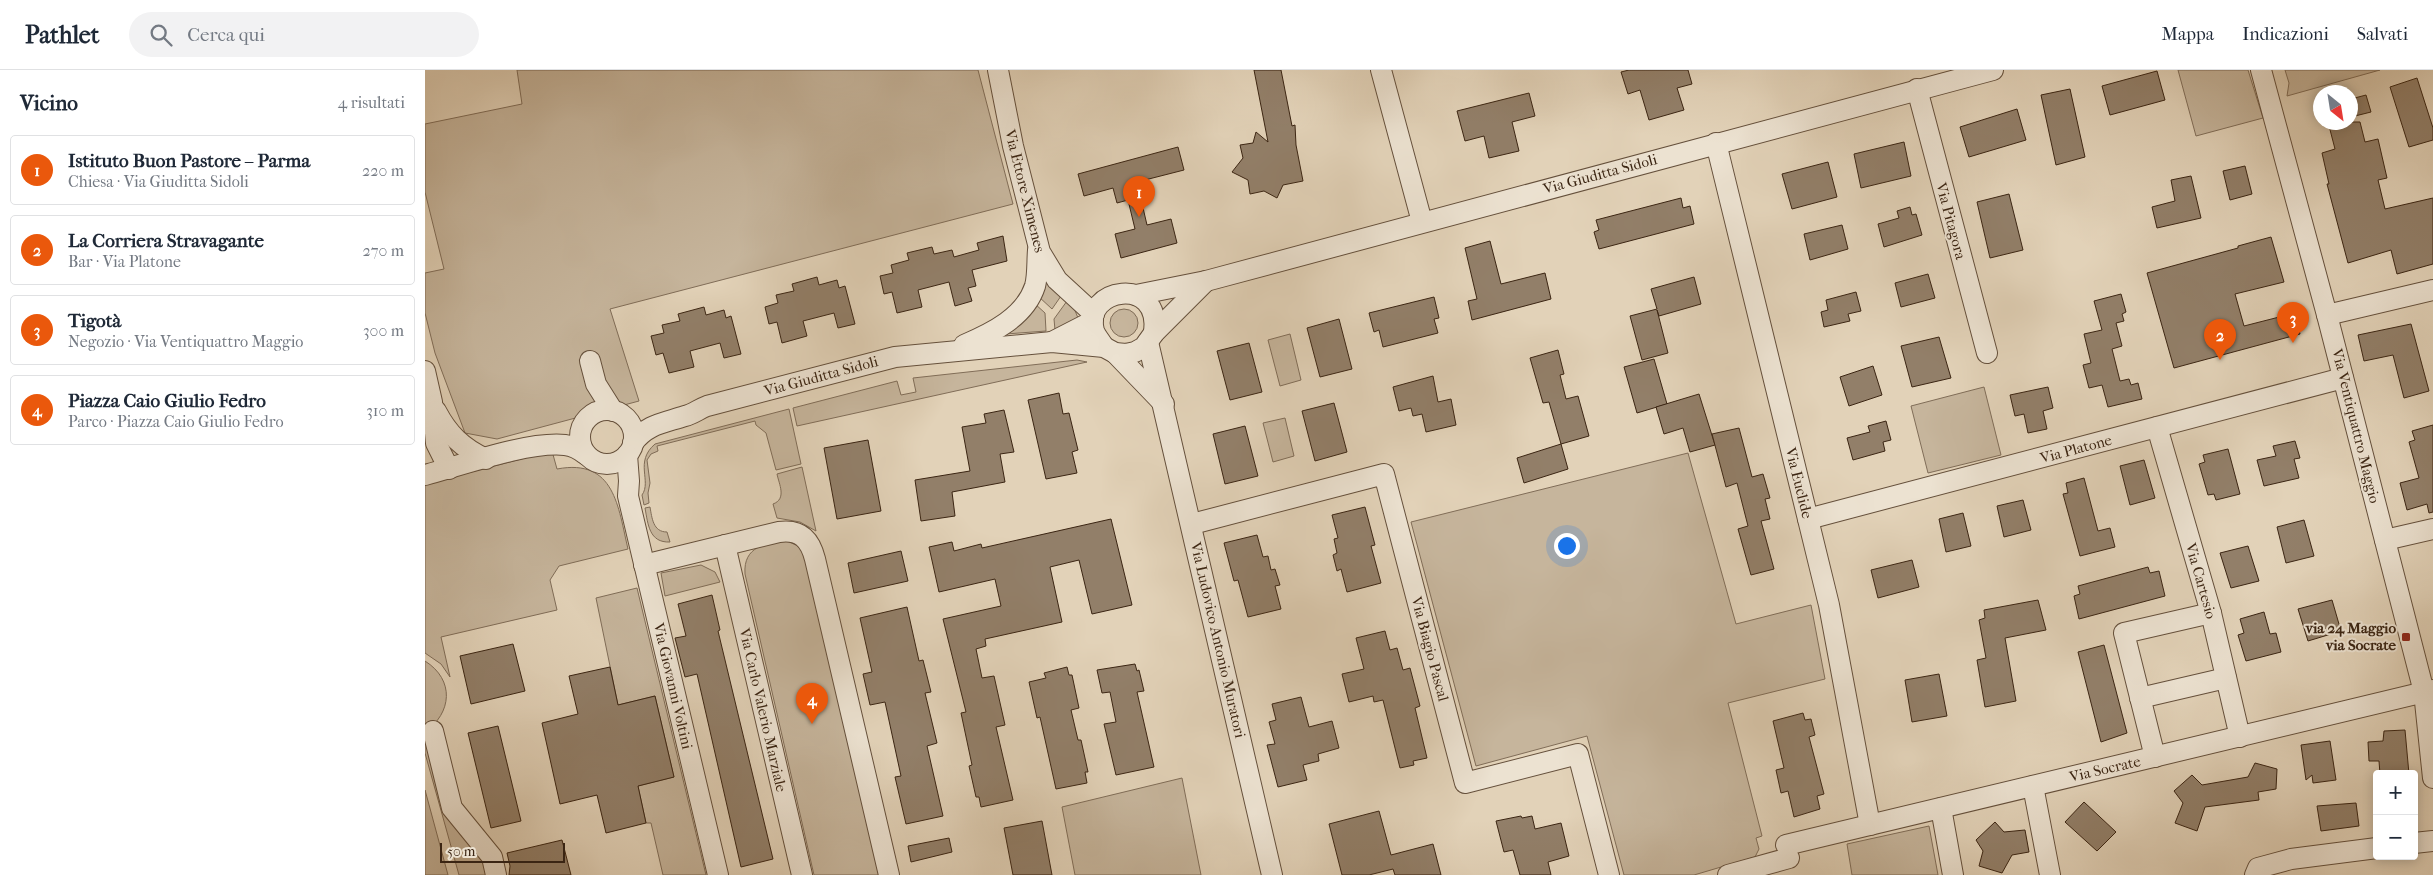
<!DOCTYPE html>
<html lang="it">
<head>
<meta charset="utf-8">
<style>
	:root { --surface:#fff; --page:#f2f2f3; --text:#1f2937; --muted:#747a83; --line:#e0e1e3; --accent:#ea580c }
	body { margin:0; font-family:"IM FELL French Canon",serif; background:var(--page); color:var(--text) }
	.controls { position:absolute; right:15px; bottom:15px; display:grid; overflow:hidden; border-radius:5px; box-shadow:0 2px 12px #0003 }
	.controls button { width:45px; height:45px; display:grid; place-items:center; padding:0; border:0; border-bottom:1px solid var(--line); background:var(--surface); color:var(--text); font:25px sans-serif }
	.compass { position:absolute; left:1888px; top:15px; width:45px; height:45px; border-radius:50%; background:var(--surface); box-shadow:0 2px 12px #0003; rotate:150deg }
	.scale { position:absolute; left:15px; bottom:12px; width:125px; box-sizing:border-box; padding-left:5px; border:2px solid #3b2513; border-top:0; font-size:14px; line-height:18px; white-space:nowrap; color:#3b2513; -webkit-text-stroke:4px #ece2d1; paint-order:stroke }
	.you { position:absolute; left:1141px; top:475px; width:18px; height:18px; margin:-12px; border:4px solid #fff; border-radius:50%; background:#1a73e8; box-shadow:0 0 0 8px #1a73e833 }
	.badge { display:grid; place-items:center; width:32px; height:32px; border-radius:50%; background:var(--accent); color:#fff; font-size:16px; font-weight:700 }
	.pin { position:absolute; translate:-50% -41px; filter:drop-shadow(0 1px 2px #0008) }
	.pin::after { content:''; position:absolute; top:26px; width:18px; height:15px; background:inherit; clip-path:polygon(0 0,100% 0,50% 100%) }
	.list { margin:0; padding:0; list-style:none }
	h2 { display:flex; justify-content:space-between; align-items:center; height:65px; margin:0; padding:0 20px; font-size:21px }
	h2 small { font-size:16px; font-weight:400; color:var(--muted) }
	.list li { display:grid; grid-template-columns:32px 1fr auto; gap:15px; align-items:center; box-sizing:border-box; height:70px; margin:0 10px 10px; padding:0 10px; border:1px solid var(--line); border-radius:5px }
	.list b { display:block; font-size:19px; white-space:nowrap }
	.list p { margin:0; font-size:16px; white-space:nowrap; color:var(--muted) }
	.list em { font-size:16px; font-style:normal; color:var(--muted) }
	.icon { flex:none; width:28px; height:28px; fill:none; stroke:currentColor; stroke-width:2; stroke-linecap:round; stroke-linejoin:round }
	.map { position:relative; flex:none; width:2008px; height:805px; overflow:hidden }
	header { display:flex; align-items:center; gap:30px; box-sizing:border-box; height:70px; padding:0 25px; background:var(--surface); border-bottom:1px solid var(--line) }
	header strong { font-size:24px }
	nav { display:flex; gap:28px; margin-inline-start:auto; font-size:18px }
	.search { width:350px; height:45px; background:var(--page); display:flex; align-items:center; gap:12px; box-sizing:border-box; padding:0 18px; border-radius:28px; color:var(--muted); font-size:19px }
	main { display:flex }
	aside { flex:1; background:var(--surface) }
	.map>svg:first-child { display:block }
	.green { fill:#c6b59c; stroke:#806d58 }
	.building { fill:#927f69; stroke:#3b2513 }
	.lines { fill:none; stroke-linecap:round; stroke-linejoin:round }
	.minor-casing { stroke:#65503c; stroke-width:22 }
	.minor { stroke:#ece2d1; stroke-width:20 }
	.poi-dot { fill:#8f2418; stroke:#ece2d1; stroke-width:2 }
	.labels { text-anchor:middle; stroke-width:4; stroke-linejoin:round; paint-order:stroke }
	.street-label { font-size:15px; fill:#3b2513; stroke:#ece2d1 }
	.poi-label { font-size:15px; font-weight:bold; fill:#3b2513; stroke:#ece2d1; text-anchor:end }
</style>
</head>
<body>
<header>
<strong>Pathlet</strong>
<div class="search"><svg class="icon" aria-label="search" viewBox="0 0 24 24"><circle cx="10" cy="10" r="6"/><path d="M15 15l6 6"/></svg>Cerca qui</div>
<nav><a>Mappa</a><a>Indicazioni</a><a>Salvati</a></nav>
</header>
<main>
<aside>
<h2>Vicino<small>4 risultati</small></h2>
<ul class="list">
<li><span class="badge">1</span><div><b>Istituto Buon Pastore – Parma</b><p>Chiesa · Via Giuditta Sidoli</p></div><em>220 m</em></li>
<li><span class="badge">2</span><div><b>La Corriera Stravagante</b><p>Bar · Via Platone</p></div><em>270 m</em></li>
<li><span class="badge">3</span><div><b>Tigotà</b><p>Negozio · Via Ventiquattro Maggio</p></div><em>300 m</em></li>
<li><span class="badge">4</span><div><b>Piazza Caio Giulio Fedro</b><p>Parco · Piazza Caio Giulio Fedro</p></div><em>310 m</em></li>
</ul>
</aside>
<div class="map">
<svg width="2008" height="805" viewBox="0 0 2008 805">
	<rect width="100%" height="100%" fill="#e2d2b8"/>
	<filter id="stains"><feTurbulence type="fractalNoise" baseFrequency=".004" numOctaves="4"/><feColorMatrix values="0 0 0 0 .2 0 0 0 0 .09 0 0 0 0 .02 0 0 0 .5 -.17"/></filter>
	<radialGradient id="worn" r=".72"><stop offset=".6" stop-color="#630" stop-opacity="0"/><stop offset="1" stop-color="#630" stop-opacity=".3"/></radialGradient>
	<!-- green -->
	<g class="green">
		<polygon points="92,0 553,0 588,134 185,239 214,331 72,369 40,363 10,283 0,243 0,203 19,199 0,122 0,54 97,34"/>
		<polygon points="1753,0 1823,0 1838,48 1771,66"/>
		<polygon points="1860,0 1955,0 1862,26 1864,13"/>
		<polygon points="618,209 636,226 627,239 613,226"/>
		<polygon points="642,231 649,238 653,248 630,260 629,249"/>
		<polygon points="609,233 620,243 621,261 581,264"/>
		<circle cx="699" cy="253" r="14"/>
		<polygon points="865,264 876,310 855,316 843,270"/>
		<polygon points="652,290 662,292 372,356 368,338 472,311 476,325 491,322 488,308"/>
		<polygon points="1559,317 1576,385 1503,403 1486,336"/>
		<path d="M364,339L376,394L351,400L341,363L331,355L330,351L232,376L233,381L226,384L222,390L225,413L223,423L224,433L219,435L217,425C227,411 209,392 230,374Z"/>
		<polygon points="860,348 869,386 848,392 838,353"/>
		<path d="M127,381L132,399C190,388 193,437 203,479L134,496L125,510L132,540L16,567L25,607L16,594L0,583V414Z"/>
		<polygon points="1263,383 1311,554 1386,535 1400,609 1303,633 1337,766 1331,768 1334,779 1330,787 1269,805 1199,805 1162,666 1051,696 986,452"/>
		<path d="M377,397L391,461L375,452L352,448L348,434C362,429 354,414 352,404Z"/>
		<path d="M225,437C227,448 228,462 242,462L245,472C224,473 223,454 220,438Z"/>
		<path d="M362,471L373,476L380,485L455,805H389L320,504C318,476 341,473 362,471Z"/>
		<polygon points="276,495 290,502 295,512 240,526 236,503"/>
		<polygon points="212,518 281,805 238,805 226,753 221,753 213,716 249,707 230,626 193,635 171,528"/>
		<path d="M0,591C30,610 27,643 0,662Z"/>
		<polygon points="3,669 61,792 64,805 34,805 0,683 0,671"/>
		<polygon points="757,708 776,805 650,805 637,737"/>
		<polygon points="0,720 23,805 0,805"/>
		<polygon points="1504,756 1513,805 1427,805 1422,774"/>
	</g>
	<!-- building -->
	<g class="building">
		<polygon points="829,0 856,0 867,56 870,55 871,75 878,111 858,115 852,128 839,121 825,124 823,110 807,102 818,88 815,75 828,73 831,62 843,72"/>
		<polygon points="1204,0 1263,0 1267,14 1252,18 1259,40 1224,50 1215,20 1203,24 1196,2"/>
		<polygon points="1732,1 1740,30 1685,45 1677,16"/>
		<polygon points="1992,8 2008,58 2008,70 1984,77 1965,17"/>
		<polygon points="1645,19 1660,87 1631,95 1616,25"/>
		<polygon points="1104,23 1110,46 1087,52 1094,81 1064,88 1059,66 1040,71 1032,41"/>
		<polygon points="1941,25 1946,42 1926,47 1926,29"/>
		<polygon points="1592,39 1601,70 1544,87 1535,57"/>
		<polygon points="1903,52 1935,52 1940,72 1953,69 1962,108 1953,110 1960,139 2008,128 2008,194 1972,204 1966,180 1923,193 1902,114 1904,114 1897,83 1910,79"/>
		<polygon points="1479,72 1486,106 1436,118 1429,84"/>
		<polygon points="753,77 759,100 712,112 722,155 746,149 752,173 696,188 690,164 710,159 703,130 692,133 688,118 659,126 653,104"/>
		<polygon points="1403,92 1412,127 1367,139 1357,104"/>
		<polygon points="1820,96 1827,124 1805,130 1798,101"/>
		<polygon points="1766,106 1776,148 1732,158 1727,137 1750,131 1746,110"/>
		<polygon points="1584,124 1598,180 1565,188 1552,132"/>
		<polygon points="1256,128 1258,138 1265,136 1269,154 1174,179 1169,162 1174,160 1171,150"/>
		<polygon points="1485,137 1487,145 1491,144 1497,165 1459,177 1453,154 1474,148 1472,141"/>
		<polygon points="1417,155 1423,179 1385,190 1379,164"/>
		<polygon points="578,166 582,191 547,200 551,216 543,218 547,231 530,236 524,212 493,220 497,237 472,243 467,222 459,224 455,206 468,203 466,195 484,190 482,183 507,177 509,184 527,180 529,187 554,180 552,173"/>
		<polygon points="1846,167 1859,212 1810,224 1819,256 1870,243 1875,264 1749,298 1722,203 1813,178 1813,176"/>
		<polygon points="1065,171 1076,214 1120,203 1126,229 1047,250 1043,231 1052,229 1040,178"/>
		<polygon points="1503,204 1510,228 1476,237 1470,213"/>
		<polygon points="392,207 394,215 412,210 414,218 420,216 430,254 413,258 409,243 378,251 382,266 357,273 352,252 344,254 340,237 353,233 351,225 369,221 367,214"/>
		<polygon points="1269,207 1276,234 1234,246 1232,240 1243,283 1217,290 1205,246 1232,239 1226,219"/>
		<polygon points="1431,222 1436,241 1423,244 1425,251 1399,257 1396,242 1403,240 1401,230"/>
		<polygon points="1696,224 1701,242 1697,244 1699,251 1691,253 1697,276 1687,279 1695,311 1704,309 1706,315 1713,313 1717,329 1683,337 1677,315 1664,318 1658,295 1666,293 1659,264 1677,260 1669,231"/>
		<polygon points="1009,227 1014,248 1009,249 1013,263 958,277 954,260 949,262 944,243"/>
		<polygon points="279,237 281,245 299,240 301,248 306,246 316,284 299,288 295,273 265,281 269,297 244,303 238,283 231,285 226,266 239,263 237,255 255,251 253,244"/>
		<polygon points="914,249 927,299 895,307 882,258"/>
		<polygon points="1986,254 2004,321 1979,328 1968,285 1939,291 1933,265"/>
		<polygon points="1514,267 1526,308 1487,317 1476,276"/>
		<polygon points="824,273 837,322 805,330 792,281"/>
		<polygon points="1133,280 1139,304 1135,305 1141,329 1153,326 1164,366 1136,374 1124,332 1118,333 1105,288"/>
		<polygon points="1229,289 1242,334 1212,343 1199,297"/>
		<polygon points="1448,296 1457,325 1424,336 1415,307"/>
		<polygon points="1008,306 1013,332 1026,329 1031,355 1001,362 997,344 988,346 986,338 974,341 968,317"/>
		<polygon points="1623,317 1628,338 1618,341 1622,359 1603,363 1599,344 1590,346 1585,325"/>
		<polygon points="634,323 638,344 644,343 653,380 647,382 652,403 621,409 603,330"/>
		<polygon points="1274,324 1290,375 1265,382 1258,358 1239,364 1231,337"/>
		<polygon points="909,333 922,382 890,391 877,341"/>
		<polygon points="579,340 589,382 575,384 580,412 527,422 530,446 496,451 490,410 545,401 537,357 561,353 559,344"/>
		<polygon points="1461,351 1466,370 1458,372 1460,381 1428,390 1422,368 1445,362 1443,356"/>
		<polygon points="2008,355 2008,442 2004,443 2002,434 1982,440 1975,413 1994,408 1984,372 1990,370 1987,361"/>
		<polygon points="820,356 833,406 800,414 788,364"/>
		<polygon points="1314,358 1327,407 1338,404 1345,428 1340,429 1345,449 1336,451 1349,499 1326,505 1313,459 1323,456 1312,413 1301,417 1287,364"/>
		<polygon points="443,370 456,441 412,449 399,378"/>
		<polygon points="1870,371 1875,388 1869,389 1874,408 1839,416 1832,390 1851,386 1848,376"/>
		<polygon points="1136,374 1143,399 1099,413 1092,388"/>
		<polygon points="1803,379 1815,424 1791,430 1789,424 1783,425 1774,394 1780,392 1778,385"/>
		<polygon points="1719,390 1730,428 1705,435 1695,396"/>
		<polygon points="1659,408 1673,461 1685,458 1690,477 1655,486 1638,424 1643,423 1641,413"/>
		<polygon points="1598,430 1606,460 1579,467 1572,436"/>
		<polygon points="940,437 950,475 946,476 956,513 922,522 916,499 912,501 908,485 912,483 909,469 913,468 907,445"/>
		<polygon points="1538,443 1546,476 1521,482 1514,449"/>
		<polygon points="686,449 707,535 667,544 654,490 625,497 637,552 560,569 561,576 551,579 557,608 569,606 580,655 571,657 588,730 556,737 554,727 551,727 544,696 547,695 536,643 541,642 518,549 576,536 570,509 514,522 504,477 527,472 529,481 556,474 557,478"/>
		<polygon points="1879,450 1889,486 1861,493 1852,457"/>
		<polygon points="832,465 838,487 843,486 846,500 850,499 855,515 850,516 856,539 823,547 813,510 809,511 799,473"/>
		<polygon points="1823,476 1834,511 1806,518 1795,483"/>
		<polygon points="476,481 483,511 429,523 423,493"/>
		<polygon points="1487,490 1494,517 1453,528 1446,500"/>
		<polygon points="1723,497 1725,503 1734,501 1740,526 1654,549 1649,526 1655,524 1653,516"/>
		<polygon points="287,525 295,560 293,561 348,789 316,797 272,604 260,607 250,568 261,566 253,534"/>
		<polygon points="1613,530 1621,560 1580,568 1591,631 1560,637 1552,590 1561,588 1554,550 1560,548 1559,540"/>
		<polygon points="1907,530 1916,561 1883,571 1873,539"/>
		<polygon points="482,537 494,591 498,590 506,622 500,623 512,673 502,676 518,746 481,754 470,707 476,706 460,632 445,635 438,604 447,602 435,548"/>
		<polygon points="1839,542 1845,564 1851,563 1856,582 1821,591 1813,565 1819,563 1815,549"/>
		<polygon points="960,561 965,580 972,578 978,600 985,598 995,636 990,638 1002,688 988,691 989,695 975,698 958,630 949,632 948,626 924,632 917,604 939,599 931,568"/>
		<polygon points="88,574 100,621 46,634 35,586"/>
		<polygon points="1679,575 1702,663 1676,672 1653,582"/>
		<polygon points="710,594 712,601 714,600 719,621 712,622 729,697 691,705 679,654 691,652 685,622 677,623 672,600"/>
		<polygon points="185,597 193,635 230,626 249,707 213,716 221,753 181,763 172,725 135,734 117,653 153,644 144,606"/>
		<polygon points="642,597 644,605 647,605 654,638 646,640 653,670 656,670 663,702 660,702 662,713 631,719 615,647 612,648 604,612 621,608 619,603"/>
		<polygon points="1514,604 1522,646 1487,652 1480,610"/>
		<polygon points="876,627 884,657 907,651 914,678 893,684 894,691 878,695 882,710 853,717 842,675 850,674 844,652 851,650 847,634"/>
		<polygon points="1378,643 1380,650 1386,649 1390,665 1384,667 1399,724 1392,726 1395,739 1369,747 1363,721 1356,723 1351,700 1359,698 1348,651"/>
		<polygon points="73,656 96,751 66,758 43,663"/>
		<polygon points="1980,660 1984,704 1955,704 1954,691 1944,691 1943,672 1958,671 1959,661"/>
		<polygon points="1905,671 1911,710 1888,713 1887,705 1881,710 1876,675"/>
		<polygon points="1830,693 1852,699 1851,719 1833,722 1834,730 1780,737 1772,761 1750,753 1758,733 1749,721 1767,705 1777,715 1823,707"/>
		<polygon points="1659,732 1691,762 1672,781 1640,752"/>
		<polygon points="1931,733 1934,756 1896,761 1892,736"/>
		<polygon points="954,741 966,785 1008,774 1016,805 970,805 968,799 944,805 917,805 904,754"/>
		<polygon points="1096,746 1097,748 1107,746 1110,759 1136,753 1144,786 1123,792 1126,805 1095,805 1088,780 1079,782 1071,751"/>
		<polygon points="617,751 627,805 588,805 579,758"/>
		<polygon points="1570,752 1579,762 1600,760 1604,782 1587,785 1577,803 1554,796 1558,781 1551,770"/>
		<polygon points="524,768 527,782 486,792 483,776"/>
		<polygon points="137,770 146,805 84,805 85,796 82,783"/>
	</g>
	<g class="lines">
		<!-- minor casing -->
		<g class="minor-casing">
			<g id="minor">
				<polyline points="573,0 588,76 615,182 632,210 669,244"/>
				<polyline points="956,0 997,152"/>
				<polyline points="1836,0 1902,245 1999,622 2008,708"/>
				<polyline points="1492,19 1562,283"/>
				<polyline points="1291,73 1404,535 1445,755"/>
				<polyline points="711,225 781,211 1568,0"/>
				<polyline points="1902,245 2008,220"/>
				<polyline points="627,272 668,251"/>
				<polyline points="723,272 847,805"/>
				<path d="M539,275C567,263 600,247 610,216C613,205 612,191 613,180"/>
				<path d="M679,277C676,272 671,266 669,261C656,218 737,204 729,263"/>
				<polyline points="690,283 739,334"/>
				<polyline points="165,291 171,314 188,341"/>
				<polyline points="0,301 7,332 11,373 24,399"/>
				<circle cx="182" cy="367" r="27"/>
				<path d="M11,341C23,364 37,378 61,389"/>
				<polyline points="1732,357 1786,543 1815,667"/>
				<path d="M208,373C222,354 239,353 260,346C268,344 274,339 282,336L470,287L627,272L679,277L690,283L701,284L710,282L719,277L729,263L781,211"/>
				<polyline points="202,385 204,411 203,426 293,805"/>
				<path d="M0,405C37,395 104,371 140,375C148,376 154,379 160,384"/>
				<polyline points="1383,449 1918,308"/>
				<polyline points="767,454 959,404 1040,713 1153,684 1184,805"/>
				<polyline points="1960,470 2008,459"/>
				<polyline points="300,475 377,805"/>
				<path d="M219,495L354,462C375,459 385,469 390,489L464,805"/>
				<polyline points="1715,628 1801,608"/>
				<polyline points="8,661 27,738 67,787 71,805"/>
				<polyline points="1730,687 1699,563 1786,543"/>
				<polyline points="1608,716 1625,805"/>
				<polyline points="1516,738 1528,805"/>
				<polyline points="1989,773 2008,771"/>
				<polyline points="1361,775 2008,620"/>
				<polyline points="1303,805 1364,788"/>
				<polyline points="1830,805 1833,798 1866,789 1952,778"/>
			</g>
		</g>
		<!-- minor -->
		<use href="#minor" class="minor"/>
	</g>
	<!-- markers -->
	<rect class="poi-dot" x="1976" y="562" width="10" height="10" rx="2.5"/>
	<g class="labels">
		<!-- street labels -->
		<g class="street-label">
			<text transform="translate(1175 104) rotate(-15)" y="5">Via Giuditta Sidoli</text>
			<text transform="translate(600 121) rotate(76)" y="5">Via Ettore Ximenes</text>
			<text transform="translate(1526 151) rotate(75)" y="5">Via Pitagora</text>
			<text transform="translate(396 306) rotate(-15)" y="5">Via Giuditta Sidoli</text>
			<text transform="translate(1931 356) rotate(76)" y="5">Via Ventiquattro Maggio</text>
			<text transform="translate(1651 379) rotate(-15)" y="5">Via Platone</text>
			<text transform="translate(1374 413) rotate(76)" y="5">Via Euclide</text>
			<text transform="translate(1776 511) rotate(74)" y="5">Via Cartesio</text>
			<text transform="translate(793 570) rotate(77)" y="5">Via Ludovico Antonio Muratori</text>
			<text transform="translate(1005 579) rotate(75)" y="5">Via Biagio Pascal</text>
			<text transform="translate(248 616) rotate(77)" y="5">Via Giovanni Voltini</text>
			<text transform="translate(338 640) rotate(77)" y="5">Via Carlo Valerio Marziale</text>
			<text transform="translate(1680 699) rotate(-13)" y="5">Via Socrate</text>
		</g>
		<!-- poi labels -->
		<g class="poi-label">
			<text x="1971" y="563">via 24 Maggio<tspan x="1971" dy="17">via Socrate</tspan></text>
		</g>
	</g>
	<rect width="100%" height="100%" filter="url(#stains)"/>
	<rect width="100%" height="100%" fill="url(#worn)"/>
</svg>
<div class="controls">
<button>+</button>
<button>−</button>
</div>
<svg class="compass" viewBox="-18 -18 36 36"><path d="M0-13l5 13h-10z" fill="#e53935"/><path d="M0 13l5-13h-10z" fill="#747a83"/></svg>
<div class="scale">50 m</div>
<div class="you"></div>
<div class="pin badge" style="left:714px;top:147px">1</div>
<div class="pin badge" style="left:1795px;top:290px">2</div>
<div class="pin badge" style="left:1868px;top:273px">3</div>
<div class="pin badge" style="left:387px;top:654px">4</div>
</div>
</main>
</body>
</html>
